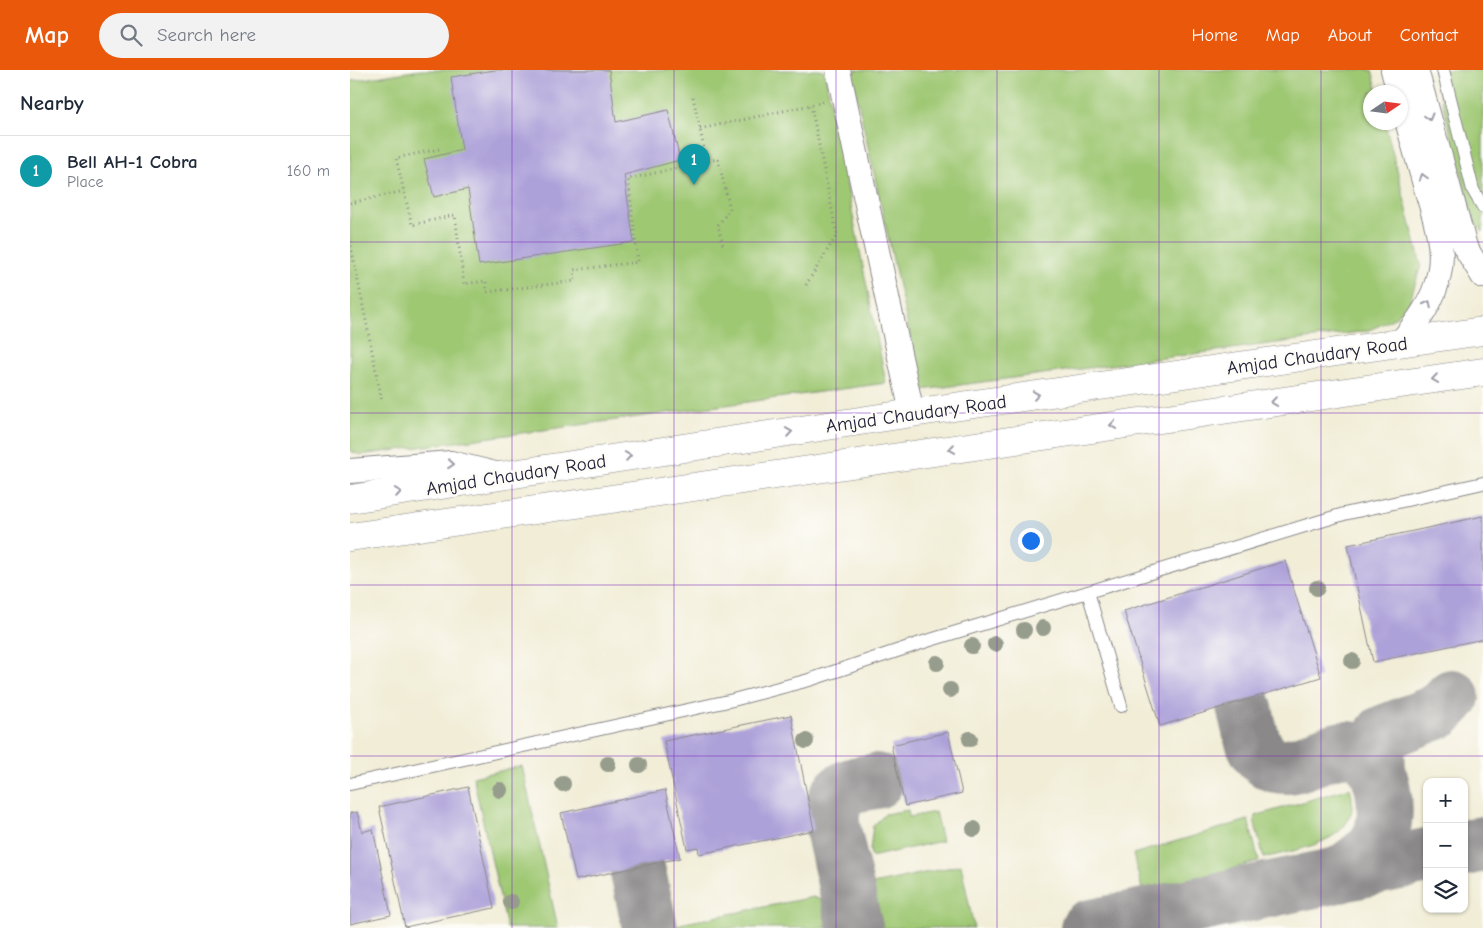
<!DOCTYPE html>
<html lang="en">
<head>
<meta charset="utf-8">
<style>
	:root { --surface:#fff; --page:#f2f2f3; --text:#1f2937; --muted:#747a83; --line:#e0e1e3; --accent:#ea580c }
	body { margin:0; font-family:"Comic Neue",sans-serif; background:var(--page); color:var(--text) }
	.controls { position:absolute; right:15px; bottom:15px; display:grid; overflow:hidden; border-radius:10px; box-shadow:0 1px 4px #0004 }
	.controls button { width:45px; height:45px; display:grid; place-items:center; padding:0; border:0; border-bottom:1px solid var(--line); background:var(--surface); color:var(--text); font:25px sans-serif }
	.compass { position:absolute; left:1013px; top:15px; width:45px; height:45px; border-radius:50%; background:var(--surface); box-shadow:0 1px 4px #0004; rotate:77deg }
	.you { position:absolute; left:680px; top:470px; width:18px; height:18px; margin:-12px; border:4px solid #fff; border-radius:50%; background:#1a73e8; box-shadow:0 0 0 8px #1a73e833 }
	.badge { display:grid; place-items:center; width:32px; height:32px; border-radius:50%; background:var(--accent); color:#fff; font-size:16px; font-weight:700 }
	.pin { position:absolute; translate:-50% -41px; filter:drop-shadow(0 1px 2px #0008) }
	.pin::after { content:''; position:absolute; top:26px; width:18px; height:15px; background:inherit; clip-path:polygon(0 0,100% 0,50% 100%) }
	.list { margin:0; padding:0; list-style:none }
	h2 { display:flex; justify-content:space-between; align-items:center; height:65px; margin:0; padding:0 20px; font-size:21px }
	h2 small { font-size:16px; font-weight:400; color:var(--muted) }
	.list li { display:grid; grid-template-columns:32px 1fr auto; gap:15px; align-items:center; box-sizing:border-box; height:70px; padding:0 20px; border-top:1px solid var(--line) }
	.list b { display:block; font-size:19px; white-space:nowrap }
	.list p { margin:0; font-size:16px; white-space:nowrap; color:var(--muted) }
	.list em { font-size:16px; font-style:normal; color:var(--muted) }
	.icon { flex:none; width:28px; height:28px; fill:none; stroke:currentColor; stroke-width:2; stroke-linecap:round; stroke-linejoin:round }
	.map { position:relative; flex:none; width:1133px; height:858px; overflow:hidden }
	header { display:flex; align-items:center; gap:30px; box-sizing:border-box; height:70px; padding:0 25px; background:var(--accent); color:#fff }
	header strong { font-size:24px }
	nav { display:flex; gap:28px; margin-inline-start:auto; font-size:18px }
	.search { width:350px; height:45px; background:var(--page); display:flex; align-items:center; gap:12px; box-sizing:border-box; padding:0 18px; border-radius:28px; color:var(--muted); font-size:19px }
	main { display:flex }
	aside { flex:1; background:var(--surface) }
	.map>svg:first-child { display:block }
	.green { fill:#9fc873; stroke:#607557 }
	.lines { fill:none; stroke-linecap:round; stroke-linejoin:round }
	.taxiway { stroke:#8a8889; stroke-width:56 }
	.building { fill:#ada1d9 }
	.lane-casing { stroke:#8a8889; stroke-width:14 }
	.street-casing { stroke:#8a8889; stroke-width:26 }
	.secondary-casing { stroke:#8a8889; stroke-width:29 }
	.path { stroke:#8a8889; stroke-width:3; stroke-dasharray:1 4; stroke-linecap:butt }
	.lane { stroke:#fff; stroke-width:12 }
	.street { stroke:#fff; stroke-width:24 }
	.secondary { stroke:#fff; stroke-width:28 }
	.tree { fill:#979d8c }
	.oneway { stroke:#9c9ca7 }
	.grid { fill:none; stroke:#7b2cbf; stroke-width:1; stroke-opacity:0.55 }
	.labels { text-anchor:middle; stroke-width:5; stroke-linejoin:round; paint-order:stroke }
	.street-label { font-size:19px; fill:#22223b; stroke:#fdfcf7 }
</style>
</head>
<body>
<header>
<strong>Map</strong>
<div class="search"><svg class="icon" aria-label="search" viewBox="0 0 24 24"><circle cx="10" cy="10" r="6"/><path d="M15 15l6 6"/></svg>Search here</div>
<nav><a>Home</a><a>Map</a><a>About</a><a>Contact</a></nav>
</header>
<main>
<aside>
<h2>Nearby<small></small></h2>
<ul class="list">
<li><span class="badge" style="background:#0f9aa8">1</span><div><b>Bell AH-1 Cobra</b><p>Place</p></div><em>160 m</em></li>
</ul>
</aside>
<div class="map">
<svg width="1133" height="858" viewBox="0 0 1133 858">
	<rect width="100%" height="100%" fill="#fdfcf7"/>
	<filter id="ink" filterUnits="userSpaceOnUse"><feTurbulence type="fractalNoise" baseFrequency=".02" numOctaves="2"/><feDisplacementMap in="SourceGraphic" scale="10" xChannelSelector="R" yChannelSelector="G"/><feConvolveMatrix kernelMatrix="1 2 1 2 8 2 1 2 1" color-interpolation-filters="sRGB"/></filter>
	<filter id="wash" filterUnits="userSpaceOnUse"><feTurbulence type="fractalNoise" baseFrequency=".0096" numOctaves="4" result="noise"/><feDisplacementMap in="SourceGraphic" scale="20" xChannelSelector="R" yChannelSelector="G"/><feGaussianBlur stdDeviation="1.12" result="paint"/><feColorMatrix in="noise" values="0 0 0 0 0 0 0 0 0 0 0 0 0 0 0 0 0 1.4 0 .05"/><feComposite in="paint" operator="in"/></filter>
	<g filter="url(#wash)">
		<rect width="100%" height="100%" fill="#f1edd7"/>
		<!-- green -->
		<g class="green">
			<polygon points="71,0 474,0 536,313 11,385 0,381 0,11"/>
			<polygon points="501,0 1022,0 1028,22 1021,22 1021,52 1035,53 1071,195 1058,237 1041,250 1017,261 572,320"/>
			<polygon points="1084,0 1133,0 1133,162 1124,153"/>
			<polygon points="172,696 208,858 157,858 123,707"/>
			<path d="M1000,718C1015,772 951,778 914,788L904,750L905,746Z"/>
			<polygon points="558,740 559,747 585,742 592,771 521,787 520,780 523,756 535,744"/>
			<polygon points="898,750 909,791 793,823 783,784"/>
			<polygon points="611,795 624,858 533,858 523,814"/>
			<polygon points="463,827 476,832 481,858 327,858 330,854"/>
		</g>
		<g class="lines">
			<!-- taxiway -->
			<g class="taxiway">
				<path d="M894,636C899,653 901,681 917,691C944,709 976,673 1005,680C1035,688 1041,746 1029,769C1021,785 1003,795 990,805"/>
				<polyline points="1028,699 1027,679 1033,663 1089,641 1102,627"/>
				<polyline points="1114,778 1133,774"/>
				<polyline points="288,802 300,858"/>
				<path d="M505,858L482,754C481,718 495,716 526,711"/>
				<polyline points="738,858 1077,786"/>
			</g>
		</g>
		<g id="blocks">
			<!-- building -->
			<g class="building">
				<polygon points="145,0 259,0 266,52 318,40 330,90 274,105 284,172 129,195 118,119 84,127 74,89 112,80 101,7"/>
				<polygon points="1133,446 1133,569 1023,592 998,475"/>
				<polygon points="935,491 971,607 810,656 774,541"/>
				<polygon points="441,645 464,760 349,784 348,777 337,779 314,671"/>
				<polygon points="598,662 612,723 555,736 541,675"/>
				<polygon points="118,717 144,838 55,857 29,737"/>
				<polygon points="315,720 330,788 226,810 211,743"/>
				<polygon points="7,742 12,762 23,759 41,845 0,854 0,743"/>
			</g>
		</g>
	</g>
	<g filter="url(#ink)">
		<use href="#blocks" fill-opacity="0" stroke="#8a8889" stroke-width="1"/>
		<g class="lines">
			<!-- lane casing -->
			<g class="lane-casing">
				<g id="lane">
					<polyline points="1093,0 1123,120 1133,137"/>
					<polyline points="738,522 771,636"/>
					<polyline points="0,714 383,630 459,610 577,571 994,444 1133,413"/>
				</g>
			</g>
			<!-- street casing -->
			<g class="street-casing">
				<g id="street">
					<polyline points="488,0 562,343"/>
					<polyline points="1043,0 1049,22"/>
					<polyline points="1066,0 1115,177 1133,206"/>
					<path d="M1050,273C1067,253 1084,231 1089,204C1096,174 1082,140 1074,111C1066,83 1058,54 1050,26"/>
					<polyline points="0,401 101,393 149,405"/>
				</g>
			</g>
			<!-- secondary casing -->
			<g class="secondary-casing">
				<g id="secondary">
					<polyline points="0,429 562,343 1133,261"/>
					<polyline points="0,467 1133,302"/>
				</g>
			</g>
			<!-- path -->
			<g class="path">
				<polyline points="343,27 357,92"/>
				<polyline points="350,59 474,32"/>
				<polyline points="89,79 46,88 62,155 105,145 114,214 136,211 137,222 225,211 224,200 288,192 278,109 368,89 380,139 368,155 373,176"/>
				<polyline points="0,133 54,121"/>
				<polyline points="0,171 32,331"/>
				<polyline points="456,215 487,165 461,35"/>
			</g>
			<!-- lane -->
			<use href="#lane" class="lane"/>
			<!-- street -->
			<use href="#street" class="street"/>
			<!-- secondary -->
			<use href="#secondary" class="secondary"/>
		</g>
		<!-- trees -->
		<g class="tree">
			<circle cx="967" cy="518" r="8"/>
			<circle cx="693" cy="558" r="8"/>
			<circle cx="674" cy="560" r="8"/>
			<circle cx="645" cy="574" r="8"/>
			<circle cx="622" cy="576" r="8"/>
			<circle cx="1002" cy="591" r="8"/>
			<circle cx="587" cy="593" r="8"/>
			<circle cx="600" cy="620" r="8"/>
			<circle cx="620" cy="669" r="8"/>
			<circle cx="456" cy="671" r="8"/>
			<circle cx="258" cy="694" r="8"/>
			<circle cx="289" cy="695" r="8"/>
			<circle cx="213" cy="714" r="8"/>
			<circle cx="150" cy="720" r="8"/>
			<circle cx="624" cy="759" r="8"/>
			<circle cx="161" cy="832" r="8"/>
		</g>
		<!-- one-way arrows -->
		<defs><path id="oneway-chevron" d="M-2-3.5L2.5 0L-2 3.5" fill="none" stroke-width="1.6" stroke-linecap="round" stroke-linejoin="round" transform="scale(1.25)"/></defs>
		<g class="oneway">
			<use href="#oneway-chevron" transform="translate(1079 47) rotate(75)"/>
			<use href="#oneway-chevron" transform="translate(1073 107) rotate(-106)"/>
			<use href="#oneway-chevron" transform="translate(1078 234) rotate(-63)"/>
			<use href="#oneway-chevron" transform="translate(1085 309) rotate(172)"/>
			<use href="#oneway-chevron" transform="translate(686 325) rotate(-8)"/>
			<use href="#oneway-chevron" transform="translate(924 332) rotate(172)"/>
			<use href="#oneway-chevron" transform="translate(763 355) rotate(172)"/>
			<use href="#oneway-chevron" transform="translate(439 362) rotate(-9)"/>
			<use href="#oneway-chevron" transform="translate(602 379) rotate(172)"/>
			<use href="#oneway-chevron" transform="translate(278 386) rotate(-9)"/>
			<use href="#oneway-chevron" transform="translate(101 394) rotate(5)"/>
			<use href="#oneway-chevron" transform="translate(48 422) rotate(-9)"/>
		</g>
	</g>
	<!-- grid -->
	<path class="grid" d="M162,0V858M324,0V858M486,0V858M647,0V858M809,0V858M971,0V858M0,172H1133M0,343H1133M0,515H1133M0,686H1133"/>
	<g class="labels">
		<!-- street labels -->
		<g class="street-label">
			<text transform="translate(967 285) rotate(-8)" y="7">Amjad Chaudary Road</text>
			<text transform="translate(566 343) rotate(-8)" y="7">Amjad Chaudary Road</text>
			<text transform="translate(166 404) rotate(-9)" y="7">Amjad Chaudary Road</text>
		</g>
	</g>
</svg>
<div class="controls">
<button>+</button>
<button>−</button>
<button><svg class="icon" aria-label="layers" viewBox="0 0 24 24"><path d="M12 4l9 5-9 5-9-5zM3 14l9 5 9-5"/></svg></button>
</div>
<svg class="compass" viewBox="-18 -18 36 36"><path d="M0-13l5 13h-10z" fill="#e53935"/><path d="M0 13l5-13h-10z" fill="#747a83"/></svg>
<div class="you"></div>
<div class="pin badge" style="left:344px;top:115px;background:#0f9aa8">1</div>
</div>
</main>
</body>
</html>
